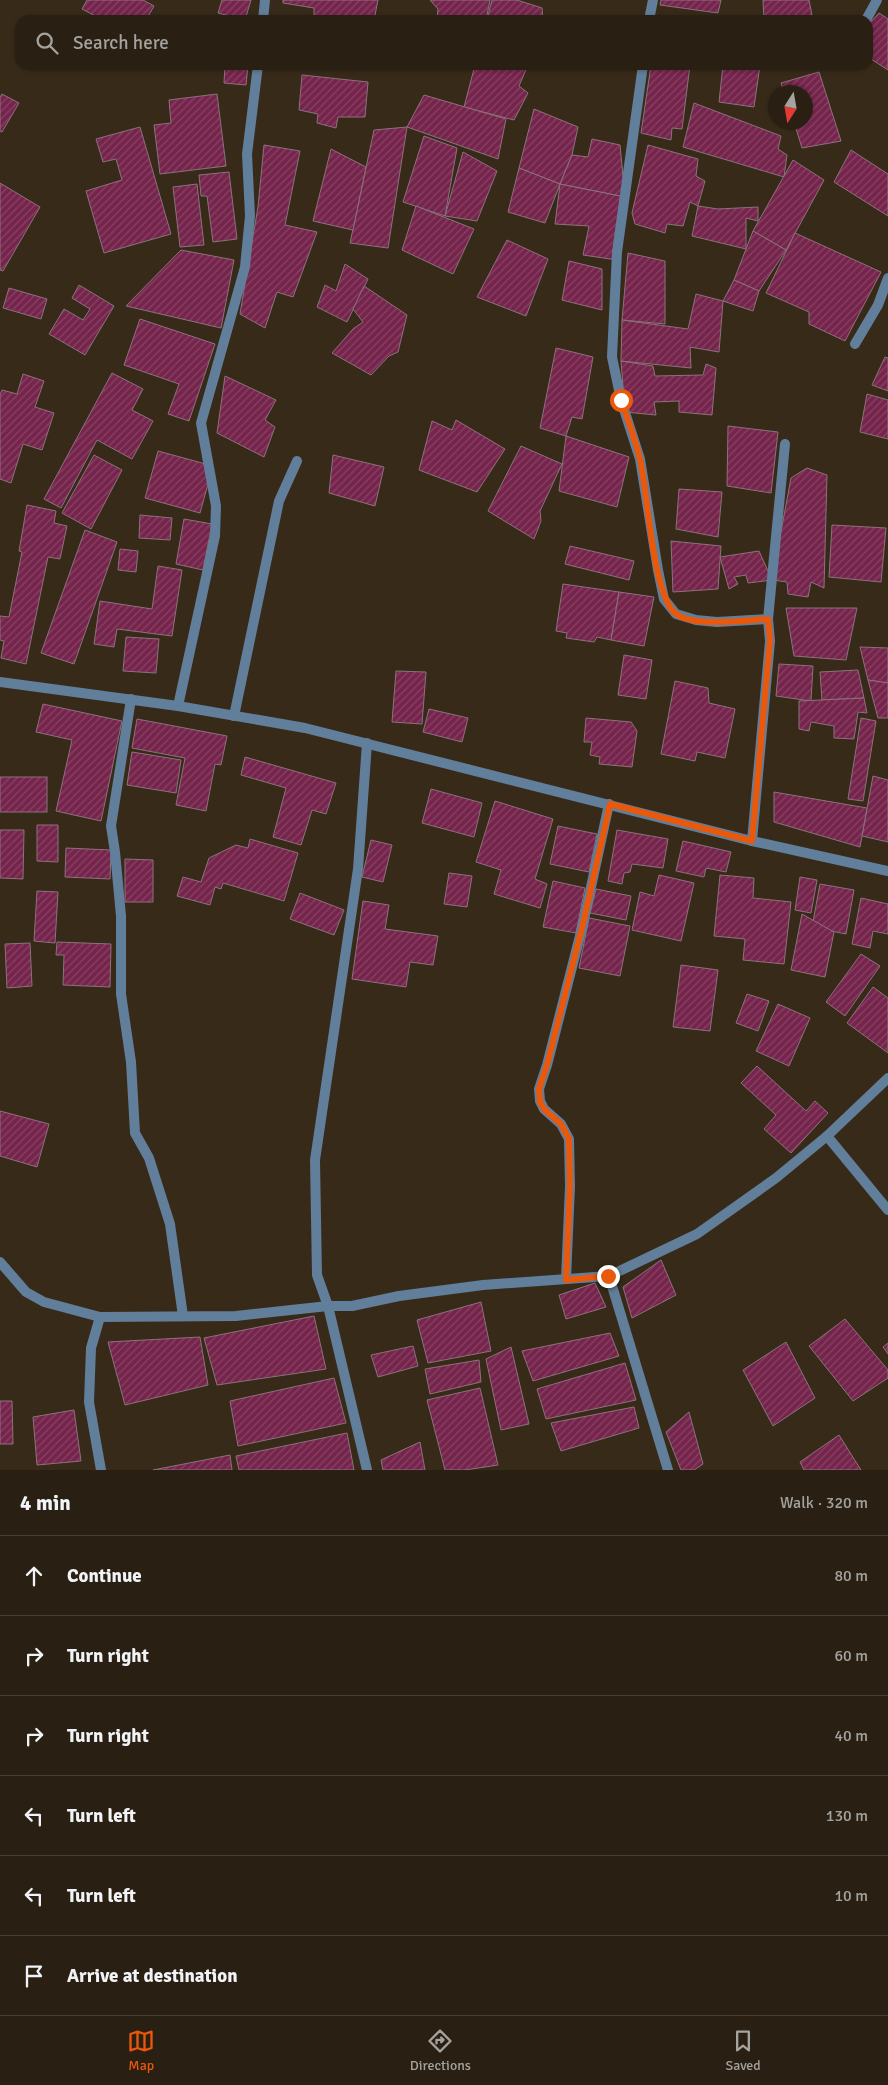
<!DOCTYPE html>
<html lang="en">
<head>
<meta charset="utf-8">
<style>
	:root { --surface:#292013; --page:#31281c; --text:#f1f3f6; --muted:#a5a3a0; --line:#453e33; --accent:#ea580c }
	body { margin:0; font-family:Signika,sans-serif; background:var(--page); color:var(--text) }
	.compass { position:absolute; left:768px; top:85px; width:45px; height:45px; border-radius:50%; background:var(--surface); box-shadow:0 1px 4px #0004; rotate:191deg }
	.stop { position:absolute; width:15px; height:15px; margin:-11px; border:4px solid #ea580c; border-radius:50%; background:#fff }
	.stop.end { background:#ea580c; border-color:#fff; box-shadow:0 1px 5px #0008 }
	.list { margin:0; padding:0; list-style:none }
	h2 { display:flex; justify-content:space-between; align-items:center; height:65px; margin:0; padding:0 20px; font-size:21px }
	h2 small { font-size:16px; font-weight:400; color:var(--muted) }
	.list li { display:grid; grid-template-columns:32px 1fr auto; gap:15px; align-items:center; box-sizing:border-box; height:80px; padding:0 20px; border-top:1px solid var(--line) }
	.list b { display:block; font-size:19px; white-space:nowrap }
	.list em { font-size:16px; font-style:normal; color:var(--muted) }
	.icon { flex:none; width:28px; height:28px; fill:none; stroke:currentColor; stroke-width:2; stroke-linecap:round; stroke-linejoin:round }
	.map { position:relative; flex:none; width:888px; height:1470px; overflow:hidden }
	.search { position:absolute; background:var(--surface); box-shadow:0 1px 4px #0004; left:15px; right:15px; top:15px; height:55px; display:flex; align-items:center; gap:12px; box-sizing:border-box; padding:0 18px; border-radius:15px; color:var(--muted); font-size:19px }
	.sheet { height:545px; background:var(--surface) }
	nav { display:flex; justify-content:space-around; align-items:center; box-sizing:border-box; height:70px; border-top:1px solid var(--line); background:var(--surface); font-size:14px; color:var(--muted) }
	nav a { display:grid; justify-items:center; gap:2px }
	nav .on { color:var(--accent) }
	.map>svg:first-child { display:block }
	.building { fill:url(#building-hatch); stroke:#8b727c }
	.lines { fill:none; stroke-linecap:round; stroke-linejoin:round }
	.minor { stroke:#617e9a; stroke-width:10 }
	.tertiary { stroke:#617e9a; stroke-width:10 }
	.route { stroke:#ea580c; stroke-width:6 }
</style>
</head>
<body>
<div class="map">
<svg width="888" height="1470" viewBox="0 0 888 1470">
	<defs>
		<pattern id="building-hatch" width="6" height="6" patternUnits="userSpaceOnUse" patternTransform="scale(1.25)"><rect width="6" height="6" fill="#75244c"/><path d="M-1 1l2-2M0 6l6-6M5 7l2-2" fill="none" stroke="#884364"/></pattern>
	</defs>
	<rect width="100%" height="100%" fill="#372a19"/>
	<!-- building -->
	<g class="building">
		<polygon points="87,0 143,0 154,6 146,20 103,20 82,9"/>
		<polygon points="222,0 251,0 245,20 218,13"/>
		<polygon points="283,0 378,0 374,20 314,20 314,8 283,3"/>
		<polygon points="430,0 490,0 486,20 437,20 438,9"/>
		<polygon points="492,0 517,0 542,8 543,20 487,20"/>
		<polygon points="661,0 721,0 718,13 660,5"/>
		<polygon points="763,0 809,0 813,20 764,20"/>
		<polygon points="879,13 888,19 888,70 868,57 868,25"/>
		<polygon points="225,65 248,65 246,85 224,83"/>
		<polygon points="475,65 528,65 519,86 528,93 514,120 464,107"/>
		<polygon points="651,65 690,65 682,129 672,128 671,140 641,133"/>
		<polygon points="723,65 760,65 754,107 719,102"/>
		<polygon points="784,65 802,65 785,69"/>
		<polygon points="819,72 841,141 802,148 794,122 806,122 806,92 784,92 781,83"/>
		<polygon points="302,75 368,82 365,117 338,117 336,128 317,123 318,114 299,110"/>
		<polygon points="2,94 19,103 2,132 0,131 0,97"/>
		<polygon points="217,94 226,166 160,174 154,125 171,123 169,100"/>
		<polygon points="424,95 506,119 498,159 407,127"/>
		<polygon points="694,103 781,136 778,149 787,155 784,177 683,147"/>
		<polygon points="534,109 578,127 572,155 560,184 519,168"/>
		<polygon points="140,127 171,234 104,253 86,191 122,180 116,159 103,162 96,139"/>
		<polygon points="407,127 388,248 350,243 374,130"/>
		<polygon points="424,136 457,148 445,216 403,202"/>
		<polygon points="592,139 620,145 625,197 560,184 572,155 588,157"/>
		<polygon points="264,145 300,151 285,225 317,232 293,297 277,292 265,328 240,314 258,207"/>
		<polygon points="648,145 698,159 696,176 705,181 698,206 690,202 683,226 667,224 665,233 635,224 632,213"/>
		<polygon points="331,149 366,167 353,230 313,221"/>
		<polygon points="851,150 888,174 888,216 834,182"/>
		<polygon points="463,152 497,171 477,221 445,216"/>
		<polygon points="793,160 824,180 786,250 753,231"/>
		<polygon points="519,168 560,184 545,223 508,212"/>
		<polygon points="229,172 237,239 213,242 207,196 201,196 199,175"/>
		<polygon points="0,183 40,207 3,271 0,270"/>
		<polygon points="197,184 204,245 180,247 173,187"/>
		<polygon points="560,184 625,197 617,260 583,255 589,226 555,224"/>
		<polygon points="416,206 474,229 453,274 402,250"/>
		<polygon points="698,206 718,209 758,207 758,221 746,218 746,249 692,236"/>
		<polygon points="753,231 786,250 759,291 734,280"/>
		<polygon points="795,233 881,272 845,341 809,324 809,312 766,293"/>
		<polygon points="507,240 548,259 526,316 477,297"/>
		<polygon points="181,250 234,260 221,328 126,306"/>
		<polygon points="628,253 665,261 665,324 622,320"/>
		<polygon points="569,261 602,269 602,310 562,300"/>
		<polygon points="345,264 368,279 347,322 317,307 325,285 336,291"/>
		<polygon points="734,280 759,291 753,311 723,301"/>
		<polygon points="79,285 114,306 85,355 49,334 64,309 83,320 90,309 72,298"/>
		<polygon points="364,286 407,315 398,352 389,356 371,375 332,353 353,329 363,322 353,309"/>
		<polygon points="9,288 47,299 41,319 3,308"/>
		<polygon points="696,294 723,301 719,352 690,347 691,368 621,361 622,320 688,329"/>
		<polygon points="140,319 215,344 189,421 168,414 179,384 124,365"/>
		<polygon points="556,348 593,357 582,419 572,417 566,436 540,428"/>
		<polygon points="885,357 888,358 888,391 872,385"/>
		<polygon points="621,361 653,366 655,376 703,375 706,364 716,368 712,415 679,412 679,401 654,402 656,415 625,412"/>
		<polygon points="112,373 143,389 132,410 153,421 132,459 97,440 61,508 44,499"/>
		<polygon points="23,374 44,381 35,407 54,413 42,450 23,444 11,483 0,479 0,395 2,390 17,394"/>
		<polygon points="225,376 276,400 265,420 275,427 264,457 217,433"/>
		<polygon points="867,394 888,400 888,439 860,432"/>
		<polygon points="456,420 505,449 477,492 419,470 432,421 452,430"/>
		<polygon points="728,426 778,432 771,493 727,486"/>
		<polygon points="566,436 629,457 617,507 559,491"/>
		<polygon points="521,446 562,464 540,511 541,521 534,539 488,511"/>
		<polygon points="158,451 213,466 200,513 145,498"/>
		<polygon points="94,455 122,470 91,529 62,513"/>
		<polygon points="333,455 384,467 375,506 329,493"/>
		<polygon points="807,468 827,475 824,588 811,582 808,597 788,594 787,582 772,580 791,478"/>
		<polygon points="679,489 722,492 718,537 676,529"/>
		<polygon points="27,505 56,511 54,523 67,526 60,559 48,557 26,664 1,658 4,641 0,640 0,616 9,617 22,552 19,551"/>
		<polygon points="140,515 172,518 170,540 139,538"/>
		<polygon points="184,519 212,524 203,570 176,564"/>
		<polygon points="832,525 886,528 881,582 829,577"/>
		<polygon points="85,530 117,542 74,664 41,653"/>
		<polygon points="671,541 721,546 718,589 673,592"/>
		<polygon points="570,546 634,561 629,580 565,564"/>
		<polygon points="120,549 138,551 136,572 118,570"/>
		<polygon points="759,551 772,580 748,583 746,575 734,577 738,584 729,589 720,557"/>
		<polygon points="158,566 182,570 172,636 117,629 114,647 94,644 100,601 152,609"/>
		<polygon points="563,584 619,592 611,640 597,637 594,642 566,638 567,633 556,631"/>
		<polygon points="619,592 654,597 644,646 611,640"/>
		<polygon points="786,608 857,608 846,660 794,656"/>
		<polygon points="126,637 159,639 156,673 123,671"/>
		<polygon points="860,647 888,648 888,683 868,680"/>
		<polygon points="624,655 652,660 646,699 618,695"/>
		<polygon points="779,664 813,666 811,701 776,696"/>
		<polygon points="858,670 864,698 822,700 820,672"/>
		<polygon points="396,671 426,672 422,724 392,722"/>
		<polygon points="868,680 888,683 888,718 878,718"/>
		<polygon points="675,681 708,688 709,703 735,709 725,758 697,752 695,761 661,754"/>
		<polygon points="864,698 867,713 858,712 854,739 834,738 834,726 811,722 809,731 799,729 799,701"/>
		<polygon points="43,704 122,721 101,821 56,811 72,740 36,732"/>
		<polygon points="429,709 468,718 462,742 423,732"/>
		<polygon points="586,718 631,722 637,731 632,767 599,764 600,757 590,755 592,742 584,742"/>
		<polygon points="861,718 876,721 863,801 848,799"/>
		<polygon points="137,719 227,736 221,765 215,764 206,811 176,805 185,758 132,748"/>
		<polygon points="132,752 181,760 176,793 127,785"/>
		<polygon points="245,757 336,783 326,814 312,810 301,845 273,837 286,788 241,775"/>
		<polygon points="873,776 888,780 888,842 862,836"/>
		<rect x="0" y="777" width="47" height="35"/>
		<polygon points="431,789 482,803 474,837 422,823"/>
		<polygon points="774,792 867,808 860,847 774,822"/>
		<polygon points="495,801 553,819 535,879 547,884 540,908 494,894 501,870 476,862"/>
		<polygon points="37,825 58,825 58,862 37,861"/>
		<polygon points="558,826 597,834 589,872 550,864"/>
		<polygon points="0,830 24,830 23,879 0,878"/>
		<polygon points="617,830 668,839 663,868 632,864 630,872 624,873 622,884 608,881"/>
		<polygon points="250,839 298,853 284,901 223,883 221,889 215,887 210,905 177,896 183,877 201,882 209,858 236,845 248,848"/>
		<polygon points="371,840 392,845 383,882 362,877"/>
		<polygon points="683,841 731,852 726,872 706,868 704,877 676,871"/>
		<polygon points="66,848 111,850 110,879 65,877"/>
		<polygon points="125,859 153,860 153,902 125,902"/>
		<polygon points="449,873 472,876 467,907 444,904"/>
		<polygon points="659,875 694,883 681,941 632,930 640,892 654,896"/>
		<polygon points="720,875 754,878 753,898 791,902 784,964 743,960 745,939 714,936"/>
		<polygon points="800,877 817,880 811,913 795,910"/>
		<polygon points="553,881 585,888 576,933 543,927"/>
		<polygon points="820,884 854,890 846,934 812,927"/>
		<polygon points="596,889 631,896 626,920 590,913"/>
		<polygon points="37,891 58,892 55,943 34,941"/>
		<polygon points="300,893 344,910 334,935 290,919"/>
		<polygon points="861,898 888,904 888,934 873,931 870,948 852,944"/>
		<polygon points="363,901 389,905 385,929 438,936 433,965 410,962 406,987 352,979"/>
		<polygon points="802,914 834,932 825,977 791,970"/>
		<polygon points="589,918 630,926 620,976 579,968"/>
		<polygon points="57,942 111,944 110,987 63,985 64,955 56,955"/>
		<polygon points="30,943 32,986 7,988 5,944"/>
		<polygon points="861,954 880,966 845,1016 826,1002"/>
		<polygon points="681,965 718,970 710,1031 673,1027"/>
		<polygon points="873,987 888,998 888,1053 847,1023"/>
		<polygon points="747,994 769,1001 758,1031 736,1023"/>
		<polygon points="778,1004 810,1018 789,1066 756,1051"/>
		<polygon points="757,1066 806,1111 815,1101 828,1113 791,1153 764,1129 776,1115 741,1083"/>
		<polygon points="0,1111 49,1124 37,1167 0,1156"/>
		<polygon points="661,1260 676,1295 632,1318 623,1287"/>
		<polygon points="595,1283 606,1307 566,1319 559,1295"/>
		<polygon points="481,1302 491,1351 428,1363 417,1320"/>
		<polygon points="314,1316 326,1369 217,1385 204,1338"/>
		<polygon points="845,1319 888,1370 888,1378 853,1401 809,1346"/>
		<polygon points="610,1333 619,1356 533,1381 522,1351"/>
		<polygon points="200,1337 208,1385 125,1405 108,1342"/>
		<polygon points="786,1342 815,1398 773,1426 743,1370"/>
		<polygon points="888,1343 888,1354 883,1347"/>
		<polygon points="413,1346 418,1366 378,1377 371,1355"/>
		<polygon points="511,1347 529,1424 501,1430 486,1359"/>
		<polygon points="479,1360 481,1382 430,1394 425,1369"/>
		<polygon points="625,1363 636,1400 546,1419 537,1389"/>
		<polygon points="334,1378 346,1423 238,1446 230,1401"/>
		<polygon points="480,1388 498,1465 465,1470 445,1470 427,1400"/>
		<polygon points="0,1401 12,1401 13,1444 0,1444"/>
		<polygon points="634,1407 639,1428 561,1451 551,1423"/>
		<polygon points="74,1410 81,1461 37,1465 33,1417"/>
		<polygon points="689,1412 703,1464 694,1470 681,1470 666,1432"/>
		<polygon points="347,1433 354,1470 239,1470 236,1456"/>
		<polygon points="839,1435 861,1470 804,1470 800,1462"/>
		<polygon points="420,1442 425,1470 383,1470 381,1460"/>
		<polygon points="230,1455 232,1470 153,1470"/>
	</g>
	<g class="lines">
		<!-- minor -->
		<g class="minor">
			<polyline points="263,20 265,0"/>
			<polyline points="649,20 653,0"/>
			<polyline points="866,20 877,0"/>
			<polyline points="643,65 617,252 612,357 621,400 640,459 658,570 664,599 676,614 696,620 717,622 768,619"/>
			<polyline points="855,344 878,305 888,278"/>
			<polyline points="131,699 111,826 115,852 121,916 121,994 131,1062 135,1133 149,1158 170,1224 183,1316"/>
			<polyline points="178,706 215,536 216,506 201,423 245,267 250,216 247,154 258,65"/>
			<polyline points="234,716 279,501 297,461"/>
			<polyline points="752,841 770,641 768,619 785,444"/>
			<polyline points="827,1136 888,1210"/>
			<polyline points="0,1262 26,1292 44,1302 100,1317 236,1316 328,1306 352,1306 399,1296 483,1285 609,1276 697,1234 776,1178 827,1136 888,1078"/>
			<polyline points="609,1276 668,1470"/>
			<polyline points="566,1279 570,1186 569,1139 561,1124 544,1109 540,1101 539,1089 547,1065 583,924 609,804"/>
			<polyline points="100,1317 91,1348 89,1402 101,1470"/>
			<polyline points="367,1470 328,1306 317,1275 315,1160 358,869 367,743"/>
		</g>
		<!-- tertiary -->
		<polyline class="tertiary" points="0,682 178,706 305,728 752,841 888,871"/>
	</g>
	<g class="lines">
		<!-- route -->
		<path class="route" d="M608,1276L566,1280L570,1186L569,1139L561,1124L544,1109L540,1102L539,1089L547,1065L583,924L610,804L752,841L770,640L768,619C747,620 692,628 675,613C652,592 648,493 640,459C635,439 628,420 621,400"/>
	</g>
</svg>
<svg class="compass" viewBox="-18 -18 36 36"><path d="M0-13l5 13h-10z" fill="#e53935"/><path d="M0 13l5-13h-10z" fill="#a5a3a0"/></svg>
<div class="stop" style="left:621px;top:400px"></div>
<div class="stop end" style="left:608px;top:1276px"></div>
<div class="search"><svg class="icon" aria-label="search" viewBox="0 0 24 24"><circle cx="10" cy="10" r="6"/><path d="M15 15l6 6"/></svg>Search here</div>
</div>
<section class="sheet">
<h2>4 min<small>Walk · 320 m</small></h2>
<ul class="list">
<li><svg class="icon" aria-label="ahead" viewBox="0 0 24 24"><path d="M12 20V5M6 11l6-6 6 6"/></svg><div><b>Continue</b></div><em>80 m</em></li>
<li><svg class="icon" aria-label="right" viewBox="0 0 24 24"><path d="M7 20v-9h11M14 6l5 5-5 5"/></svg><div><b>Turn right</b></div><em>60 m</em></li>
<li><svg class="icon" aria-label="right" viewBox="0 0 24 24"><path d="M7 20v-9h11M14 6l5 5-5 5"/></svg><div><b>Turn right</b></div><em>40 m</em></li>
<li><svg class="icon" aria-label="left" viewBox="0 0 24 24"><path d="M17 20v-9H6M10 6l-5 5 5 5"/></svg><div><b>Turn left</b></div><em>130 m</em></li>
<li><svg class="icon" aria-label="left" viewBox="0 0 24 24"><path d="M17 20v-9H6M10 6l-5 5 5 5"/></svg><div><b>Turn left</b></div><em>10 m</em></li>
<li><svg class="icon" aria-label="arrive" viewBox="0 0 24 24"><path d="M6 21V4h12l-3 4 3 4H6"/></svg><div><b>Arrive at destination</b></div></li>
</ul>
</section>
<nav>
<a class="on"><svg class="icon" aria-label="map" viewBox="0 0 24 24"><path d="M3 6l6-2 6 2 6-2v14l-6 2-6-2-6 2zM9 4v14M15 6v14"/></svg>Map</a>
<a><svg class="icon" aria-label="directions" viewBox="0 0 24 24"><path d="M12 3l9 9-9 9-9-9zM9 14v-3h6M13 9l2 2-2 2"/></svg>Directions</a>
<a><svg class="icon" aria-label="saved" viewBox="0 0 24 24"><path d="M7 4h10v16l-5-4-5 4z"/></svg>Saved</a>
</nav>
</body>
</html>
